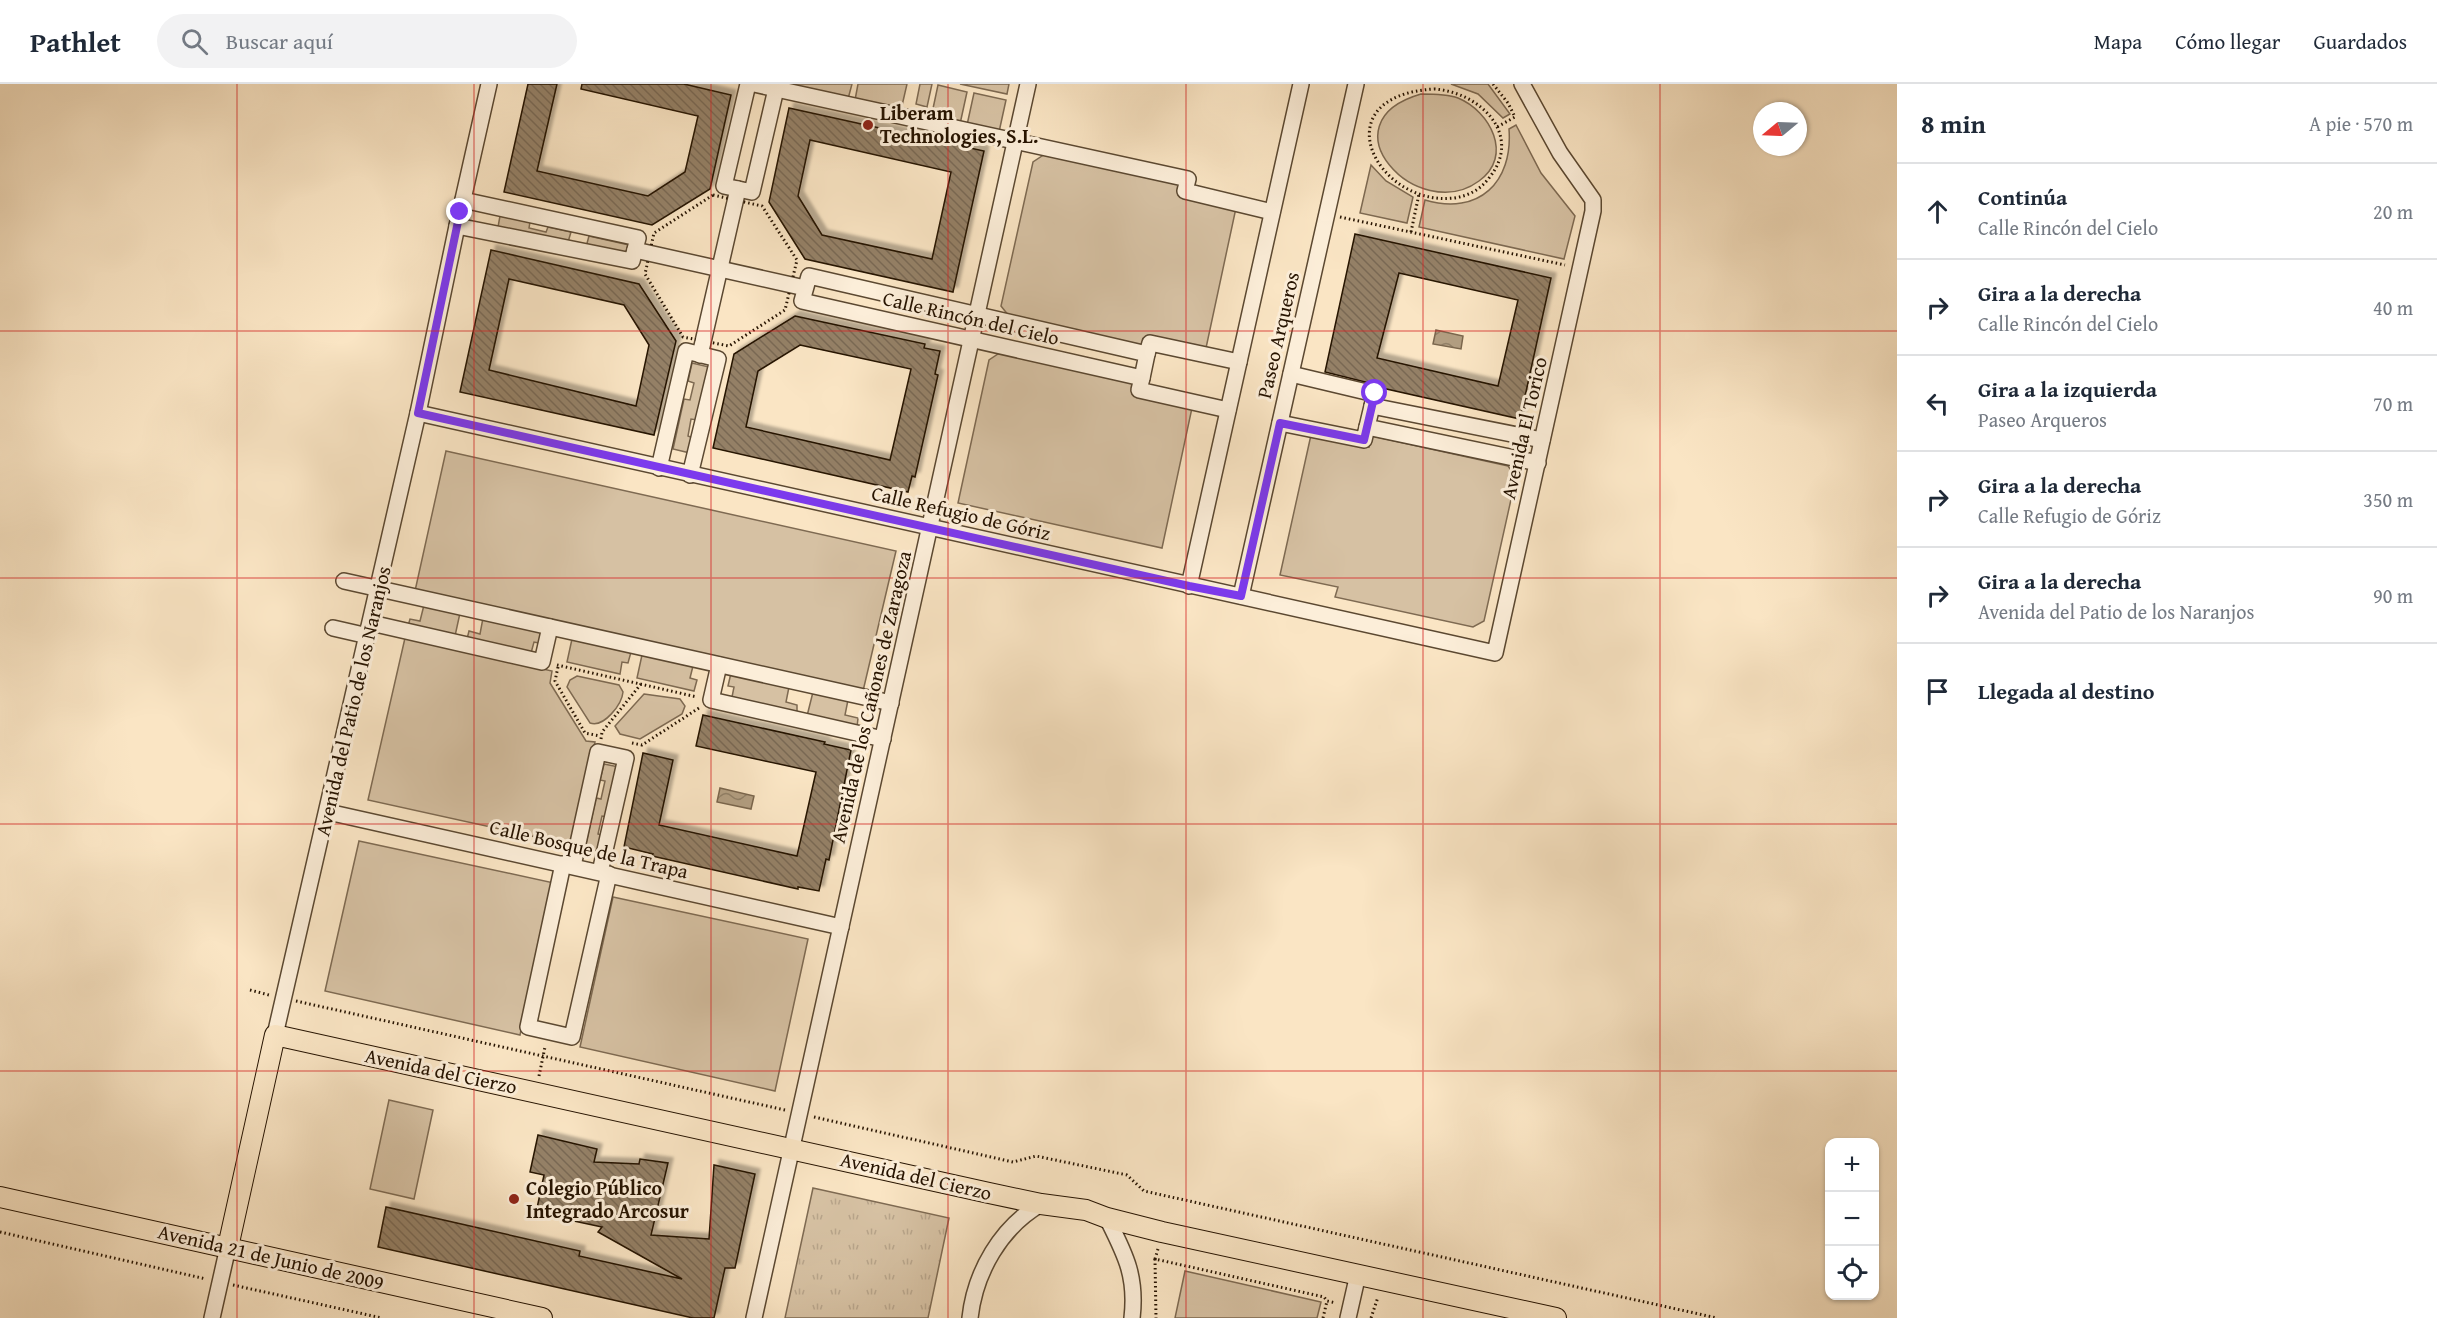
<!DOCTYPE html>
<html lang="es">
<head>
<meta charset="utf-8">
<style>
	:root { --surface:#fff; --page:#f2f2f3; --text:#1f2937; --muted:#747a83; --line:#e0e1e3 }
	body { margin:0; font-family:"Gentium Book Plus",serif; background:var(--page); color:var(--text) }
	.controls { position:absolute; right:18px; bottom:18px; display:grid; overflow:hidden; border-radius:12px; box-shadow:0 2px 4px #0004 }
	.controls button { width:54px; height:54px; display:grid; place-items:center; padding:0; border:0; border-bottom:2px solid var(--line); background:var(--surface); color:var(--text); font:30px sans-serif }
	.compass { position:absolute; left:1753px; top:18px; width:54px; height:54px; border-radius:50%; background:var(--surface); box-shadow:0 2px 4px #0004; rotate:251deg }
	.stop { position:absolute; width:18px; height:18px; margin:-14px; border:4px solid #7c3aed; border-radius:50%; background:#fff }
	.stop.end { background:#7c3aed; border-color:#fff; box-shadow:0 2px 6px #0008 }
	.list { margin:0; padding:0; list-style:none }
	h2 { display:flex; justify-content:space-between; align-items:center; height:78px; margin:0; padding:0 24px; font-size:26px }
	h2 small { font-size:20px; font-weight:400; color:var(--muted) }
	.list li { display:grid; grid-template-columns:39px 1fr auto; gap:18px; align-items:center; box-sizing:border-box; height:96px; padding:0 24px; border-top:2px solid var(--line) }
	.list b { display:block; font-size:22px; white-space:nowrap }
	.list p { margin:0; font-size:20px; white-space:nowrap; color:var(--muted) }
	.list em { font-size:20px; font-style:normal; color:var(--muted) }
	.icon { flex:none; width:33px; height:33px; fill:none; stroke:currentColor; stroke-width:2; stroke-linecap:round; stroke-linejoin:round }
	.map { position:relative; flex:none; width:1897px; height:1234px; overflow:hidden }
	header { display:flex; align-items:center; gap:36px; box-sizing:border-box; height:84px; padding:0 30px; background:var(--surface); border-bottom:2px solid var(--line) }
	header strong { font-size:28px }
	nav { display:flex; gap:33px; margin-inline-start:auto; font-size:21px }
	.search { width:420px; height:54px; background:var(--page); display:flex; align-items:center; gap:15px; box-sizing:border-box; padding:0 21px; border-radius:33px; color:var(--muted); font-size:22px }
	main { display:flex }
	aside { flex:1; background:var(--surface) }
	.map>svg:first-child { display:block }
	.green { fill:#d6c1a3; stroke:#7e6a52; stroke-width:1.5 }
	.park { fill:url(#park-tufts); stroke:#7e6a52; stroke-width:1.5 }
	.water { fill:url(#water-waves); stroke:#7a664d; stroke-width:1.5 }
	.building { fill:url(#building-back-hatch); stroke:#261300; stroke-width:1.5; fill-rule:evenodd; filter:url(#shadow) }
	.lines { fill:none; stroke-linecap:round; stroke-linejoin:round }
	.minor-casing { stroke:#5b4831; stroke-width:18 }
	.major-casing { stroke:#261300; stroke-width:22 }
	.path { stroke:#261300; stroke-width:3; stroke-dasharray:1.5 3; stroke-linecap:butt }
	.minor { stroke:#fceed9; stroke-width:15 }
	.major { stroke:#fae5c4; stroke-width:20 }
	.route { stroke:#7c3aed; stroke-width:8 }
	.grid { fill:none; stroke:#d62828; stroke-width:1.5; stroke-opacity:0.55 }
	.poi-dot { fill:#8f2418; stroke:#fceed9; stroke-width:2 }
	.labels { text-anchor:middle; stroke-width:6; stroke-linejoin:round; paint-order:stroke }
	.poi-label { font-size:20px; font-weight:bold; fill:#261300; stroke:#fceed9; text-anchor:start }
	.street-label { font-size:20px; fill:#261300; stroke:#fceed9 }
</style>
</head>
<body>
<header>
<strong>Pathlet</strong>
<div class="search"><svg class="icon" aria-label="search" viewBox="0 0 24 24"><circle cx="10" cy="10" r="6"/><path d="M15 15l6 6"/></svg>Buscar aquí</div>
<nav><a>Mapa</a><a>Cómo llegar</a><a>Guardados</a></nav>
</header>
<main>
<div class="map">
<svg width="1897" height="1234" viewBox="0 0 1897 1234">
	<defs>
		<pattern id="park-tufts" width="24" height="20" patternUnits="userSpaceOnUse" patternTransform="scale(1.5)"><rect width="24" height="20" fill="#d6c1a3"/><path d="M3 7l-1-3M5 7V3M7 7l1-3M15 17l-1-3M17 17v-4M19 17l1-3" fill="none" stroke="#b8a58b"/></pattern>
		<pattern id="water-waves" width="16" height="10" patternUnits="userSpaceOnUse" patternTransform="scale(1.5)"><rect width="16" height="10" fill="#b29e81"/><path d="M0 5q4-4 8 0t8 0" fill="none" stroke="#918067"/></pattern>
		<pattern id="building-back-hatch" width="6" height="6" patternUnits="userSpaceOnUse" patternTransform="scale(1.5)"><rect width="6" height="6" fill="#948066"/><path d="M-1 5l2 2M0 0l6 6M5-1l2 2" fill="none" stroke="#796852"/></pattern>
		<filter id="shadow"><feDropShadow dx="5" dy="-5" stdDeviation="1.5" flood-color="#0004"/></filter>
	</defs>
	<rect width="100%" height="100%" fill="#fae5c4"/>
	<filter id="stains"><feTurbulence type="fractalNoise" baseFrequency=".00333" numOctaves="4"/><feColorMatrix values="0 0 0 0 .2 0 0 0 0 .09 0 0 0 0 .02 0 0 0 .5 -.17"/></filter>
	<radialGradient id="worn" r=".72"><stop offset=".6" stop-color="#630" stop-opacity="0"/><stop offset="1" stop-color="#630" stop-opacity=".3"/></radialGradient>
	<!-- green -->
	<g class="green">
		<polygon points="786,0 852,0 848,15"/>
		<polygon points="858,0 907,0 901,26 855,16"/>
		<polygon points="920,0 932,0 927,23 916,20"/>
		<polygon points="960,0 1009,0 1007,10"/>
		<polygon points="1451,0 1488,0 1510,30 1503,34 1478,10"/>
		<polygon points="938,1 967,8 960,40 931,34"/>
		<polygon points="974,9 1006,16 999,48 967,41"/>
		<path d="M1421,10C1433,10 1447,10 1458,14C1490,27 1514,72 1479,97C1418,142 1321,39 1421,10Z"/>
		<path d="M1516,41L1541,89L1575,132L1564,175L1419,143L1425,116C1479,132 1513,98 1509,45Z"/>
		<polygon points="1045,70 1180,101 1236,124 1206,264 1147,252 1144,263 1009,232 1001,222 1033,78"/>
		<polygon points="1371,81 1386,97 1413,113 1407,139 1360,129"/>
		<polygon points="500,132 530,138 529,144 546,148 548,143 571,148 568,158 498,143"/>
		<polygon points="589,152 629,161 626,172 586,163"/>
		<polygon points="1001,268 1136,298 1192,324 1162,464 958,419 989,276"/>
		<polygon points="692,279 709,283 697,336 691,335 688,352 693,354 690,369 673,365 684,315 690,316 694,299 688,297"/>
		<polygon points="1311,351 1369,363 1372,352 1508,382 1516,393 1484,537 1473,543 1335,513 1338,503 1280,491"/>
		<polygon points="446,367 896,467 863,607 415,507"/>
		<polygon points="424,521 460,529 455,552 408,542 410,535 420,537"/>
		<polygon points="483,534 542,547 539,559 534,558 531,569 467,555 469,547 480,550"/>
		<polygon points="405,554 552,587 550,599 586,657 595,658 575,753 563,759 368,716"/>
		<polygon points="572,555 631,568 628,579 622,578 620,590 567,578"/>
		<polygon points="642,571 693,582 690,594 697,596 694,607 637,594"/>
		<polygon points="731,589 789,603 786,618 797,621 797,629 732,613 734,603 728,602"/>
		<path d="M577,592L619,601L623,608C622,620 604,644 590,639L567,603L570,596Z"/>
		<polygon points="813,608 848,616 845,631 858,634 857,643 807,632"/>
		<polygon points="644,610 680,615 685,622 682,630 640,655 620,650 615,642"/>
		<polygon points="604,680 619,683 608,733 602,732 598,750 604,752 601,768 585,764 596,714 601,715 605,697 600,696"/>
		<polygon points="359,757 554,799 520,951 325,907"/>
		<polygon points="613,813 808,855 775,1007 580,963"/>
		<polygon points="389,1016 433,1026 414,1115 370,1105"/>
		<polygon points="1185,1187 1321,1218 1317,1234 1175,1234"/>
	</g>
	<!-- park -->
	<polygon class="park" points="813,1104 949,1134 928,1234 785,1234"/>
	<!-- water -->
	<g class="water">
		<polygon points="1436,246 1463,252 1461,265 1433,260"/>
		<polygon points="720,704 754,712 751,725 717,718"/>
	</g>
	<!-- building -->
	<g class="building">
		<polygon points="528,0 557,0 537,87 648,112 685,88 698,32 581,5 582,0 684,0 731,11 710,105 652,141 504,108"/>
		<path d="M789,24L984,67L953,208L805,175L769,118ZM810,56L951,88L932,175L822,151L798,112Z"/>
		<path d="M1355,150L1551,194L1520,335L1382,304L1377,301L1325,288ZM1399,189L1518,216L1498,302L1377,274Z"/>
		<path d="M491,166L639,200L676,257L654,351L460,308ZM509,195L624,221L649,261L636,322L489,286Z"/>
		<path d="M795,232L925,260L924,264L940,267L935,290L938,291L915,393L912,392L908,408L713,364L734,270ZM800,261L911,285L890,376L746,343L758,287Z"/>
		<polygon points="703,631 825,658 824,660 851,666 829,776 826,775 819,807 798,803 798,805 652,772 653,770 624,763 643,669 673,676 659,741 797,772 816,688 696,662"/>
		<polygon points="538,1051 597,1065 594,1078 639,1080 640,1075 668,1079 651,1151 709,1155 714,1081 755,1090 735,1184 725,1184 714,1234 693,1234 378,1163 386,1123 580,1167 579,1172 682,1195 598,1148 602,1143 536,1129 544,1091 530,1088"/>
	</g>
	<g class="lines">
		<!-- minor casing -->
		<g class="minor-casing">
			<g id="minor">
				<polyline points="748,0 724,102 752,108 776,5"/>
				<polyline points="754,0 1188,95 1185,107 1272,128"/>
				<polyline points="457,142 632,177 638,154 463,116"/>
				<polyline points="635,166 805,204"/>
				<polygon points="809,192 1147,270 1142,294 802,217"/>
				<polyline points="1147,270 1150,259 1239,278"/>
				<polyline points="700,271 738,105"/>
				<polyline points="1291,290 1375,310 1372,322"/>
				<polyline points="1142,294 1139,306 1228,326"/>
				<polyline points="418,329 1495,569 1593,127 1593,116 1560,69 1522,0"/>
				<polyline points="1280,339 1364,356 1367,343"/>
				<polyline points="1538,379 1367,343 1372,322 1542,356"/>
				<polyline points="659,384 686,267 718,275 690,391"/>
				<polyline points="344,497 891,619"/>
				<polyline points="1189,502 1301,0"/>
				<polyline points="1241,512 1356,0"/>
				<polyline points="371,539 542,578 550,543"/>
				<polyline points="333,544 368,552"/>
				<polyline points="719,581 711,616 883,655"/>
				<polyline points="328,728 841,843"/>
				<polyline points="563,780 528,943 572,953 609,790"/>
				<polyline points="573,782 598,668 626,674 600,788"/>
				<polyline points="275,951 418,329 457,142 489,0"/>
				<path d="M1107,1134C1125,1170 1137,1192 1132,1234"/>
				<polyline points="212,1234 228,1163"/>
				<polyline points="754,1234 1028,0"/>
				<path d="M970,1234C975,1188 1001,1143 1041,1120"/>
				<polyline points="1348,1234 1358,1190"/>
			</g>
		</g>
		<!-- major casing -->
		<g class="major-casing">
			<g id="major">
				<polyline points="0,1113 542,1234"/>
				<polyline points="228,1163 275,951 989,1109 1041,1120 1086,1126 1107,1134 1162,1148 1556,1234"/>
			</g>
		</g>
		<!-- path -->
		<g class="path">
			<polyline points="1493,0 1508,19 1515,33 1497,43"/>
			<path d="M1434,5C1480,8 1524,51 1489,94C1480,106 1468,112 1454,114C1376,123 1320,12 1434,5Z"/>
			<polygon points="713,111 762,122 797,176 785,226 729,262 683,253 645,190 654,149"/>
			<polyline points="1340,133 1565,181"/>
			<polyline points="1411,148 1419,110"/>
			<polyline points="557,581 697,613"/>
			<polyline points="558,583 555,597 585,649 600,652"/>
			<polyline points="601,655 602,648 641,600"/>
			<polyline points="632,659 642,661 699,624"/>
			<polyline points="250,906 269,911"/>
			<polyline points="296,917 785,1026"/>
			<polyline points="539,992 545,963"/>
			<polyline points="814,1033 1013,1078 1036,1072 1127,1091 1144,1107 1717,1234"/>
			<polyline points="0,1148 206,1195"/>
			<polyline points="1158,1165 1155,1175 1324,1213 1327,1217 1336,1219"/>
			<polyline points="1155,1175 1156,1234"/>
			<polyline points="233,1201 382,1234"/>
			<polyline points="1323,1234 1327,1217"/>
			<polyline points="1371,1234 1378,1213"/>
		</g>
		<!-- minor -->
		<use href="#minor" class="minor"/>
		<!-- major -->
		<use href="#major" class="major"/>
	</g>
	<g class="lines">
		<!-- route -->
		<polyline class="route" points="460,128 418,329 1189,502 1241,512 1280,339 1364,356 1375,309"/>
	</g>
	<!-- grid -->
	<path class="grid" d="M237,0V1234M474,0V1234M711,0V1234M948,0V1234M1186,0V1234M1423,0V1234M1660,0V1234M0,247H1897M0,494H1897M0,740H1897M0,987H1897"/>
	<!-- markers -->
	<g class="poi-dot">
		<circle cx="868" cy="41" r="6"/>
		<circle cx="514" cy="1115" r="6"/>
	</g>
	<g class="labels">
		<!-- poi labels -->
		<g class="poi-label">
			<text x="880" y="36">Liberam<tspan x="880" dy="23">Technologies, S.L.</tspan></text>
			<text x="526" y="1111">Colegio Público<tspan x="526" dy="23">Integrado Arcosur</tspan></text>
		</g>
		<!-- street labels -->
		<g class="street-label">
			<text transform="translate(971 234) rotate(13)" y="7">Calle Rincón del Cielo</text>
			<text transform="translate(1278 251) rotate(-77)" y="7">Paseo Arqueros</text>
			<text transform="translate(1524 344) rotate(-77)" y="7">Avenida El Torico</text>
			<text transform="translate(961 429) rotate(13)" y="7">Calle Refugio de Góriz</text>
			<text transform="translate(871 613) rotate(-77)" y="7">Avenida de los Cañones de Zaragoza</text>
			<text transform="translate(353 617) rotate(-77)" y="7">Avenida del Patio de los Naranjos</text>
			<text transform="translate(589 765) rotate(13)" y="7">Calle Bosque de la Trapa</text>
			<text transform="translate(441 987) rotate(12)" y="7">Avenida del Cierzo</text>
			<text transform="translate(916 1092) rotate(13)" y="7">Avenida del Cierzo</text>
			<text transform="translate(271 1173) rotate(13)" y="7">Avenida 21 de Junio de 2009</text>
		</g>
	</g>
	<rect width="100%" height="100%" filter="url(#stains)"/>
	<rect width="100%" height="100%" fill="url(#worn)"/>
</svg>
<div class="controls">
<button>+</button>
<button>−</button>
<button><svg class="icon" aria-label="locate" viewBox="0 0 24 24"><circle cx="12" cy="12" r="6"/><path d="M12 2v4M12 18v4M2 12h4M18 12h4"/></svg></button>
</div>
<svg class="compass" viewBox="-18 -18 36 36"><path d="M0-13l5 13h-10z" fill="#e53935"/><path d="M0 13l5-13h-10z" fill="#747a83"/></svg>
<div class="stop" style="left:1375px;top:309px"></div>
<div class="stop end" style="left:460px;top:128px"></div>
</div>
<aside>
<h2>8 min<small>A pie · 570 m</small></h2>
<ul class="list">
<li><svg class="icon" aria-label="ahead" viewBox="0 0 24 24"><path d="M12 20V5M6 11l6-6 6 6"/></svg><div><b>Continúa</b><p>Calle Rincón del Cielo</p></div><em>20 m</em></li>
<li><svg class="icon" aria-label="right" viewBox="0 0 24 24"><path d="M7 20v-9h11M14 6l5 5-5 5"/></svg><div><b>Gira a la derecha</b><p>Calle Rincón del Cielo</p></div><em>40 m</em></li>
<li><svg class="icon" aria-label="left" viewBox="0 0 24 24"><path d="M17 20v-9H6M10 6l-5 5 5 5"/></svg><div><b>Gira a la izquierda</b><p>Paseo Arqueros</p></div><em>70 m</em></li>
<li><svg class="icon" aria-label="right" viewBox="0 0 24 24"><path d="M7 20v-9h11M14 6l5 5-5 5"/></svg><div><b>Gira a la derecha</b><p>Calle Refugio de Góriz</p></div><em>350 m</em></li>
<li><svg class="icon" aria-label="right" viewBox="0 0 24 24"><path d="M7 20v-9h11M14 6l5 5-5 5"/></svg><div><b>Gira a la derecha</b><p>Avenida del Patio de los Naranjos</p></div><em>90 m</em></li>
<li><svg class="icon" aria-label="arrive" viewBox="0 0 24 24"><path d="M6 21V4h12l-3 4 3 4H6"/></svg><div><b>Llegada al destino</b></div></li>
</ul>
</aside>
</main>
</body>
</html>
